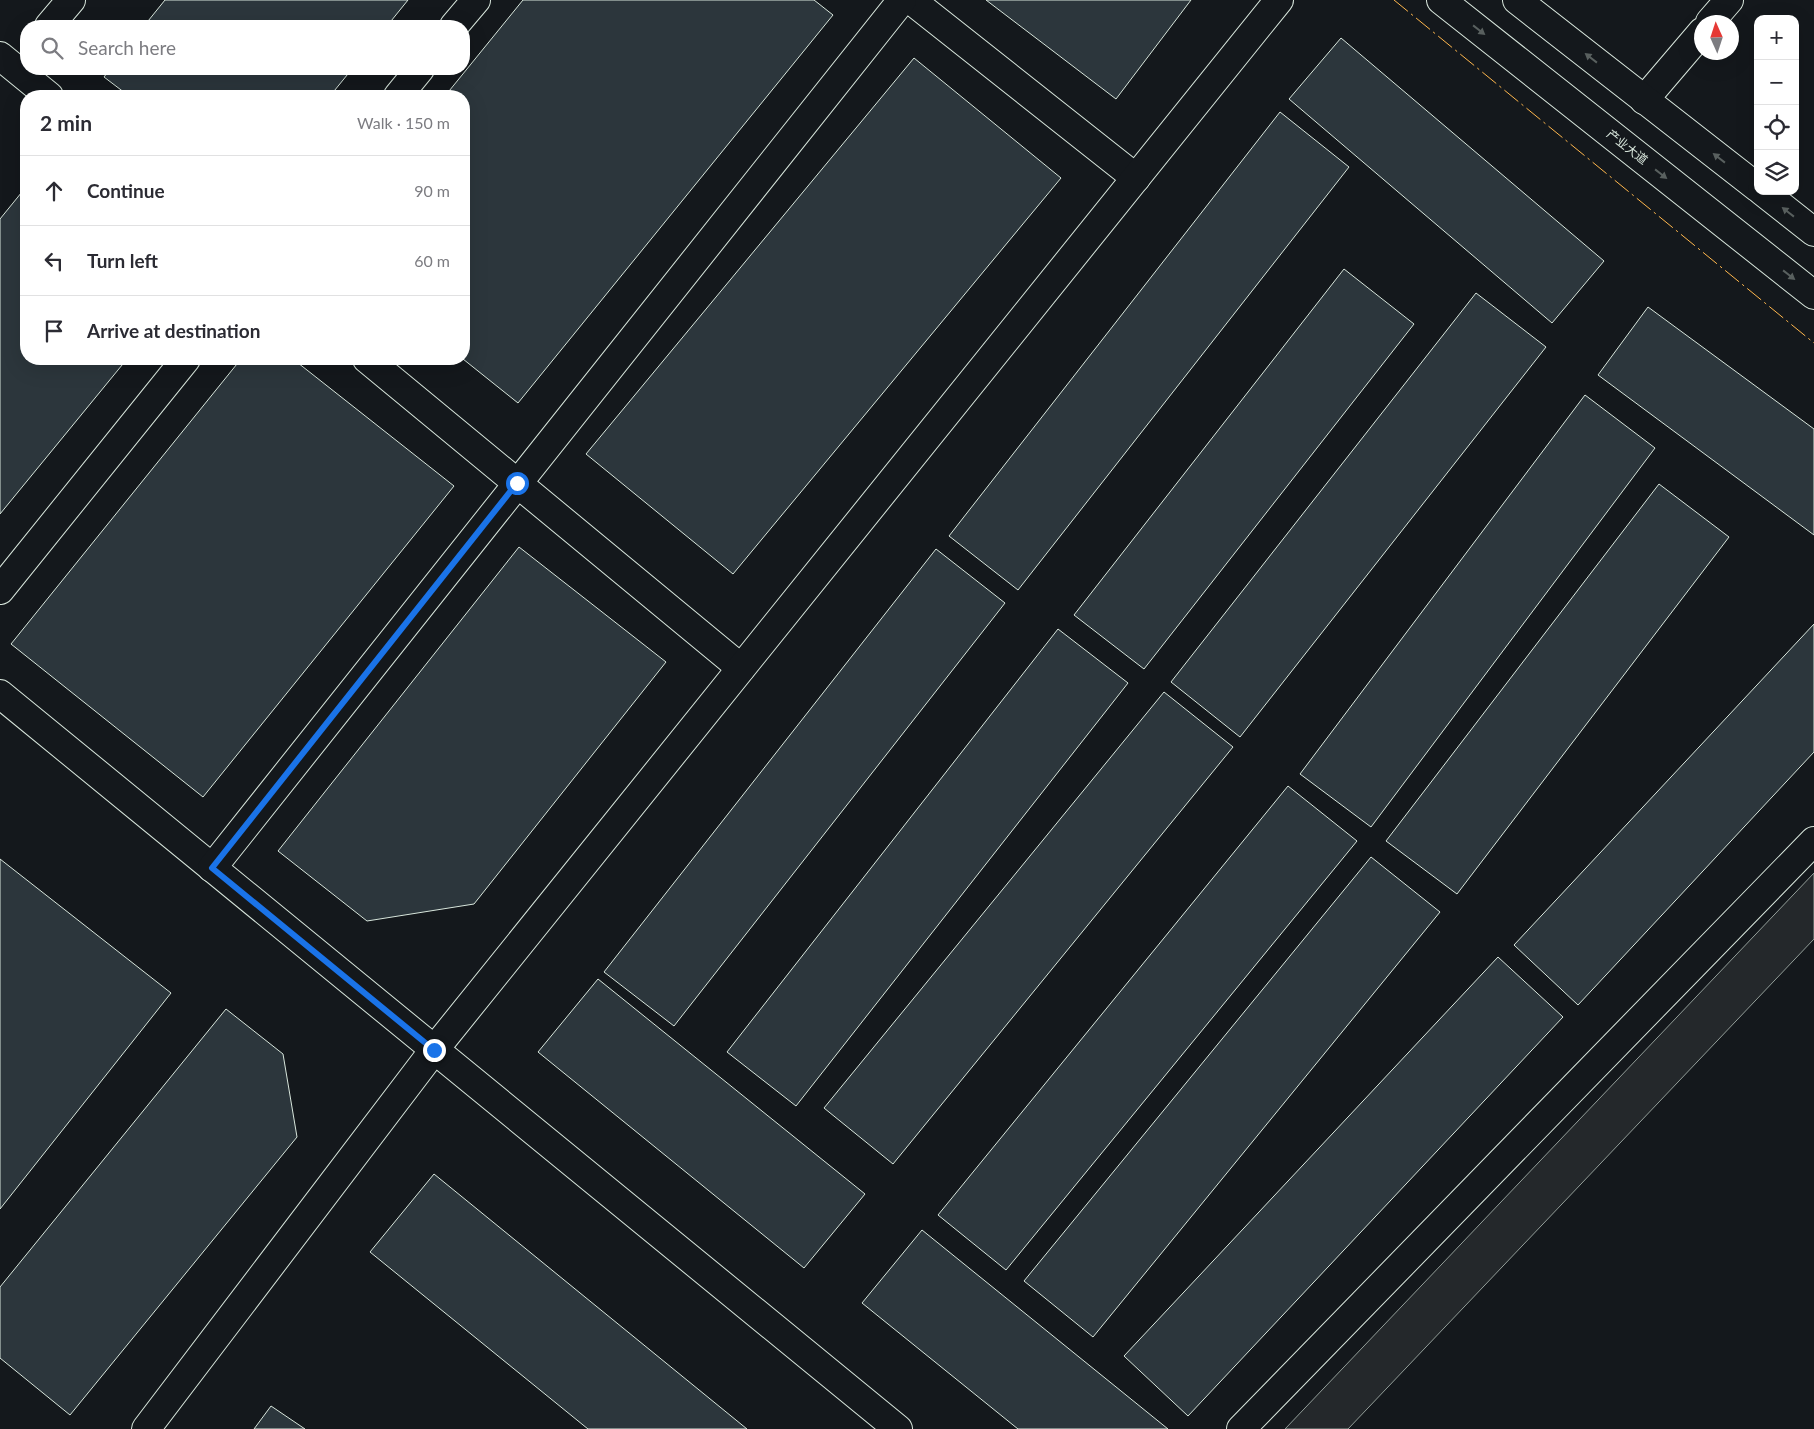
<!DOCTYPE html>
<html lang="en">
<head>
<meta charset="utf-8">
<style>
	:root { --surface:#fff; --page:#f7f7f7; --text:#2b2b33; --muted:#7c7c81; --line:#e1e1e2 }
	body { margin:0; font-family:Lato,"Noto Sans SC",sans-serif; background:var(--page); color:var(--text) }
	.controls { position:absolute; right:15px; top:15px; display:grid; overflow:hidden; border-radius:10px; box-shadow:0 5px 20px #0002 }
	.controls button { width:45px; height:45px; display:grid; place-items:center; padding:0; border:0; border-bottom:1px solid var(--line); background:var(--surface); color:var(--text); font:25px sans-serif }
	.compass { position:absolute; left:1694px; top:15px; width:45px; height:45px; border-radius:50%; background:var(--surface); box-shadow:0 5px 20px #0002; rotate:357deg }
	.stop { position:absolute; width:15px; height:15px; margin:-11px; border:4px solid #1a73e8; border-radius:50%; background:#fff }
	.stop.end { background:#1a73e8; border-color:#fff; box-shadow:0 1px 5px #0008 }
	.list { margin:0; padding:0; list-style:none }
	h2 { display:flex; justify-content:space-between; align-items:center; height:65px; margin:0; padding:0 20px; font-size:21px }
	h2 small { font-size:16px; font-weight:400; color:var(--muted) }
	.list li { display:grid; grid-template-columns:32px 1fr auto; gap:15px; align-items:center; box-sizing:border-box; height:70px; padding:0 20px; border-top:1px solid var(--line) }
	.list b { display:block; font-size:19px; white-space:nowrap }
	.list em { font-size:16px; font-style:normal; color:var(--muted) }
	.icon { flex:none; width:28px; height:28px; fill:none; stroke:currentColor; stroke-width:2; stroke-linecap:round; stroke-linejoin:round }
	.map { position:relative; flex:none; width:1814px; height:1429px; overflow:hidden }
	.search { position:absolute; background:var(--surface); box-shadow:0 5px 20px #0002; left:20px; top:20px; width:450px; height:55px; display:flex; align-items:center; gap:12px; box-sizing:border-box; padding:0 18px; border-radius:20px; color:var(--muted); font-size:19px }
	.panel { position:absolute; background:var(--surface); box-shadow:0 5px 20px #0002; left:20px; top:90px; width:450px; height:275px; border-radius:20px }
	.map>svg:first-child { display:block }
	.parking { fill:#24282b; stroke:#939e99 }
	.building { fill:#2c363c; stroke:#d8e6dc }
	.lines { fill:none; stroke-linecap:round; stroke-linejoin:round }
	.minor-casing { stroke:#d8e6dc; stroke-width:30 }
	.major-casing { stroke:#d8e6dc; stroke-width:30 }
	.minor { stroke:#14181c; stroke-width:28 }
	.major { stroke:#14181c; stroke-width:28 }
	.power { stroke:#ffb74d; stroke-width:1; stroke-dasharray:18 4 2.5 4; stroke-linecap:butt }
	.oneway { fill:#59605f }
	.route { stroke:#1a73e8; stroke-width:6 }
	.labels { text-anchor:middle; stroke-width:4; stroke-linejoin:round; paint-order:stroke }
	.street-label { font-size:12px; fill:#d8e6dc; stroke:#14181c }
</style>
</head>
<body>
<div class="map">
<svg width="1814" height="1429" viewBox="0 0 1814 1429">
	<rect width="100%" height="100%" fill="#14181c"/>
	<!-- parking -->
	<polygon class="parking" points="1814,873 1814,939 1348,1429 1285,1429"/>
	<!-- building -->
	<g class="building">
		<polygon points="165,0 408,0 387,26 144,26"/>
		<polygon points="523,0 814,0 833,15 518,403 463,359 464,96 445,96"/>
		<polygon points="986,0 1191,0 1116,99"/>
		<polygon points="1341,38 1604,261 1552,323 1289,99"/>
		<polygon points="914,58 1061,178 733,574 586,454"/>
		<polygon points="110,69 352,69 330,96 129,96 104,77"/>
		<polygon points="1280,112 1349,167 1018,590 949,536"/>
		<polygon points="26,187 26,359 127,359 0,514 0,219"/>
		<polygon points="1344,269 1414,324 1144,669 1074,615"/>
		<polygon points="1476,293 1546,347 1240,737 1171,682"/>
		<polygon points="1648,307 1814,429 1814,535 1598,375"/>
		<polygon points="241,359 293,359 454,486 203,797 11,644"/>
		<polygon points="1585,395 1655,448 1371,827 1300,774"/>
		<polygon points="1659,484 1729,537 1457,894 1386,841"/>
		<polygon points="519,547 666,662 474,904 367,921 278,851"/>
		<polygon points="936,549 1005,603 674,1026 604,972"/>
		<polygon points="1814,624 1814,752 1578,1005 1514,945"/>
		<polygon points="1058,629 1128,683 796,1106 727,1052"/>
		<polygon points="1164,692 1233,747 893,1164 824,1108"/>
		<polygon points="1288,786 1357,841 1006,1270 938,1215"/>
		<polygon points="1371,857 1440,912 1093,1337 1024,1281"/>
		<polygon points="0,859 171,993 0,1209"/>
		<polygon points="1498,957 1563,1017 1188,1416 1124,1356"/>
		<polygon points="598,979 865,1194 804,1268 538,1052"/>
		<polygon points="226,1009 283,1054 297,1137 70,1415 0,1358 0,1287"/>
		<polygon points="434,1174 747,1429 588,1429 370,1252"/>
		<polygon points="922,1230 1168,1429 1018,1429 862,1303"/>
		<polygon points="271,1406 305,1429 254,1429"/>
	</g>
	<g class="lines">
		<!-- minor casing -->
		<g class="minor-casing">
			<g id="minor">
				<polyline points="911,0 1136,178"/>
				<polyline points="1710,22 1729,0"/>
				<polyline points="49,26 71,0"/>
				<polyline points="454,26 476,0"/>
				<polyline points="0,56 49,96"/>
				<polyline points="398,96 420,69"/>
				<polyline points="1644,100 1702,32"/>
				<polyline points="367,359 741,668"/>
				<polyline points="0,590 186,359"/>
				<polyline points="0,694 898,1429"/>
				<polyline points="212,868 902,0"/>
				<polyline points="146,1429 434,1050 1279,0"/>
				<polyline points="1241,1429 1814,841"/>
			</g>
		</g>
		<!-- major casing -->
		<g class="major-casing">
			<g id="major">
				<polyline points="1441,0 1814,295"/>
				<polyline points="1517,0 1758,188"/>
				<polyline points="1762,191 1814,232"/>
			</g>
		</g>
		<!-- minor -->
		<use href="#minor" class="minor"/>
		<!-- major -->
		<use href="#major" class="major"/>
		<!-- power -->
		<polyline class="power" points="1394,0 1814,343"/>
	</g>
	<!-- one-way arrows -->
	<defs><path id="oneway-solid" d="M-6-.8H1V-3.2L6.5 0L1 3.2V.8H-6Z" transform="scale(1.25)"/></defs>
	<g class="oneway">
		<use href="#oneway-solid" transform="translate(1479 30) rotate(38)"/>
		<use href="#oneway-solid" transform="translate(1591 58) rotate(-142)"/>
		<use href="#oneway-solid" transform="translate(1719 158) rotate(-142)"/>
		<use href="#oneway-solid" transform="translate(1661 174) rotate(38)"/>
		<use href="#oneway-solid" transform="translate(1788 212) rotate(-142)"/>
		<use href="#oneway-solid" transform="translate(1789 275) rotate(38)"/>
	</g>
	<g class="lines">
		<!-- route -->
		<polyline class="route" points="434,1050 212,868 517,483"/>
	</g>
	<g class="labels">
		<!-- street labels -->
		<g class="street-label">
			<text transform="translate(1627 147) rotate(38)" y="4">产业大道</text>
		</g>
	</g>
</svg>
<div class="controls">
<button>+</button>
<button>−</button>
<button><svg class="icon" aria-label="locate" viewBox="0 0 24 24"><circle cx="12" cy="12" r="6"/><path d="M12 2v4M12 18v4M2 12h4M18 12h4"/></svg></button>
<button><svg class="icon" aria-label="layers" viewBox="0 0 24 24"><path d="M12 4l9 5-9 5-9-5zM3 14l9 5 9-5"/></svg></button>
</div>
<svg class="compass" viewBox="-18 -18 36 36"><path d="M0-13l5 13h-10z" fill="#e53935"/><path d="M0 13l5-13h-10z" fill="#7c7c81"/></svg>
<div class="stop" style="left:517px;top:483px"></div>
<div class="stop end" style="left:434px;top:1050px"></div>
<div class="search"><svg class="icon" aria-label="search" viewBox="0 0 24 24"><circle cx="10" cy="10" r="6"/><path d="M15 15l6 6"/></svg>Search here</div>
<section class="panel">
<h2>2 min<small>Walk · 150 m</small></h2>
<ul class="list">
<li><svg class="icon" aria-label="ahead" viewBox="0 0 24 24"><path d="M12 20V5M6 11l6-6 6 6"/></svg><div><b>Continue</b></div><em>90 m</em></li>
<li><svg class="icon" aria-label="left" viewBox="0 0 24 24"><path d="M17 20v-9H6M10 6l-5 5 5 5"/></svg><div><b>Turn left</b></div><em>60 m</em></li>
<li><svg class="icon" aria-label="arrive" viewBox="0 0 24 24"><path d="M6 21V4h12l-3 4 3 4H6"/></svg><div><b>Arrive at destination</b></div></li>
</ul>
</section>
</div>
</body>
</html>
